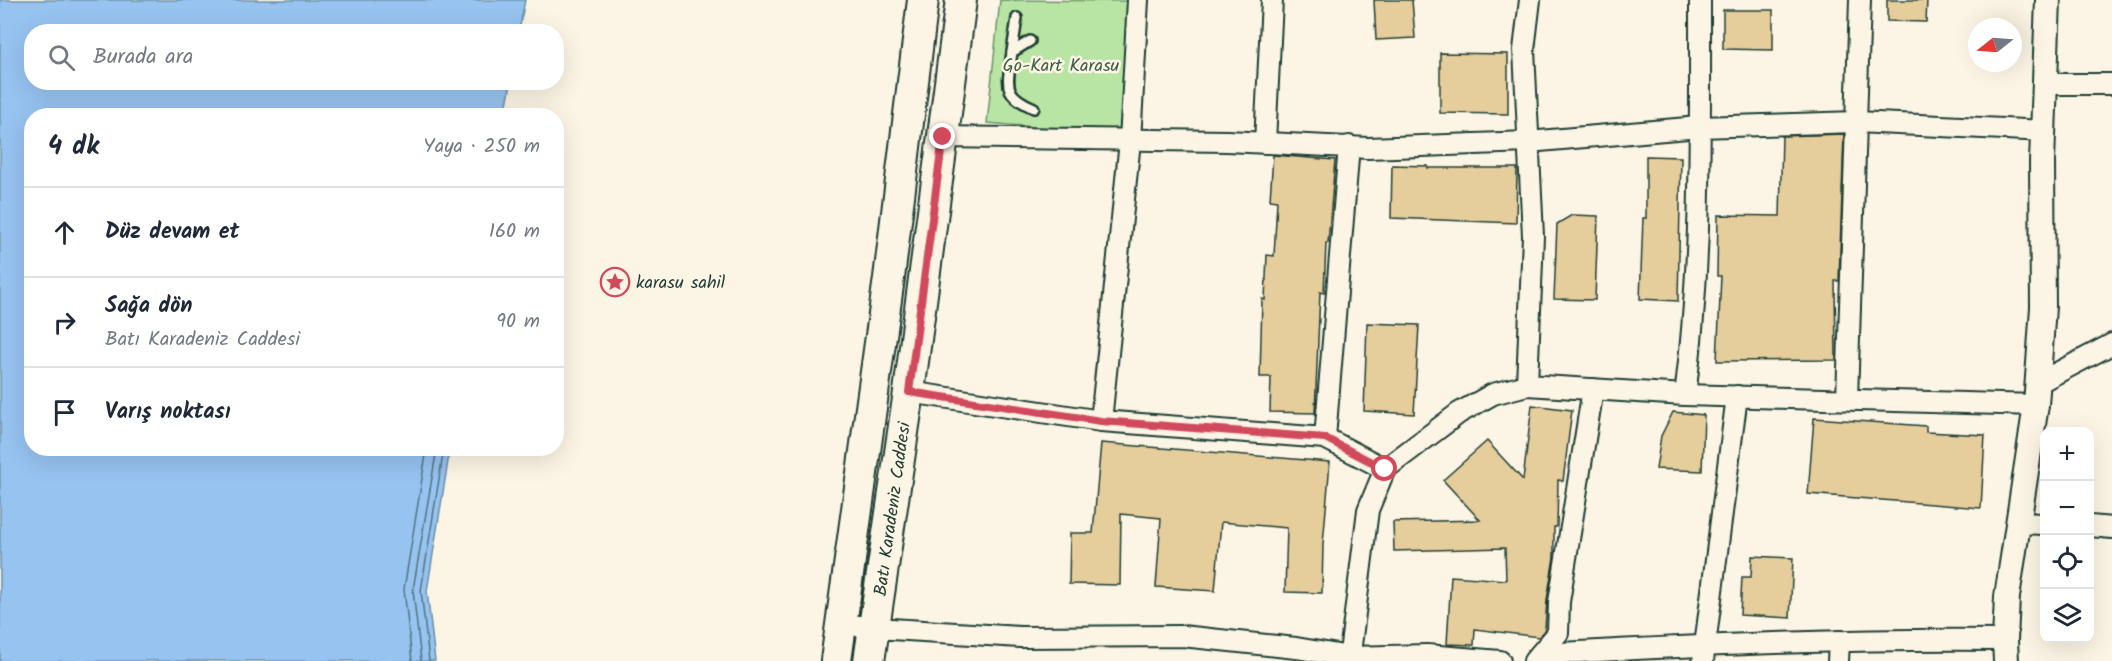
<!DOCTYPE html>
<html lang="tr">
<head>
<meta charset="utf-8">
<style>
	:root { --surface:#fff; --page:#f6f6f7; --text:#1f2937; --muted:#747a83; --line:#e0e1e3 }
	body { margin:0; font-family:Kalam,sans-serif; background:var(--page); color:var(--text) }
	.controls { position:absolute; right:18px; bottom:18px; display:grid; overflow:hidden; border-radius:12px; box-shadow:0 6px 24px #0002 }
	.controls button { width:54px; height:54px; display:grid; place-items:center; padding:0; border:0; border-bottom:2px solid var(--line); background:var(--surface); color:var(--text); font:30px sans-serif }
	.compass { position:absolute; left:1968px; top:18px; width:54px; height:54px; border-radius:50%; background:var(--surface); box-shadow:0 6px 24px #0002; rotate:253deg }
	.stop { position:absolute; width:18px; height:18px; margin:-14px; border:4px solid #d1495b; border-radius:50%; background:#fff }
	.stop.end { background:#d1495b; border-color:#fff; box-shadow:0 2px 6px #0008 }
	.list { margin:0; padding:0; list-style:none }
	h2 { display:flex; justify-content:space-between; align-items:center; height:78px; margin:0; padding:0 24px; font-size:26px }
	h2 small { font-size:20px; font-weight:400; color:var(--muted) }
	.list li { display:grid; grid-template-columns:39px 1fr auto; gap:18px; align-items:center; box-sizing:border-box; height:90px; padding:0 24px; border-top:2px solid var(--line) }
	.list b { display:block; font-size:22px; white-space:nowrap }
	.list p { margin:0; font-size:20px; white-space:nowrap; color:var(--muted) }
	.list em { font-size:20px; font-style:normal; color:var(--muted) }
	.icon { flex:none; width:33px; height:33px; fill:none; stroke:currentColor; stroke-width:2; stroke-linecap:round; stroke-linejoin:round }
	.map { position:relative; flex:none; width:2112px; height:661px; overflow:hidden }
	.search { position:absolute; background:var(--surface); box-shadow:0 6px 24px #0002; left:24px; top:24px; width:540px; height:66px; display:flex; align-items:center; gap:15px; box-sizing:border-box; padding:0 21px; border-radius:24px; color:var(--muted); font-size:22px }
	.panel { position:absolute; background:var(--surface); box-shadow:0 6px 24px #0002; left:24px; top:108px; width:540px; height:348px; border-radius:24px }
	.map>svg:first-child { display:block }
	.green { fill:#b8e5a3; stroke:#6c916c; stroke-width:1.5 }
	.water { fill:#97c3f1; stroke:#678da5; stroke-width:1.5 }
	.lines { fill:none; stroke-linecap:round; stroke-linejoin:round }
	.shore { stroke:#4f7380; stroke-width:1.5 }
	.building { fill:#e6cd9c; stroke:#1f3d34; stroke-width:1.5 }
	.service-casing { stroke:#1f3d34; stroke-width:14 }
	.minor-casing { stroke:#1f3d34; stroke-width:24 }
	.tertiary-casing { stroke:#1f3d34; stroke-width:28 }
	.primary-casing { stroke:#1f3d34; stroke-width:34 }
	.service { stroke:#fcf5e5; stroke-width:9 }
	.minor { stroke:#fcf5e5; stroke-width:20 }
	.tertiary { stroke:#fcf5e5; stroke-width:24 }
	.primary { stroke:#fcf5e5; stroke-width:30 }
	.route { stroke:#d1495b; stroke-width:8 }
	.labels { text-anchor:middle; stroke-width:5; stroke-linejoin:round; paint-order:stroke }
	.park-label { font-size:18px; fill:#3e5f4a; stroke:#fcf5e5 }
	.poi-label { font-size:18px; fill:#1f3d34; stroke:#fcf5e5; text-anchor:start }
	.street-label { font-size:18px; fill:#1f3d34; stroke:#fcf5e5 }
</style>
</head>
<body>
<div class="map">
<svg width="2112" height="661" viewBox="0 0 2112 661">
	<rect width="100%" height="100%" fill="#fcf5e5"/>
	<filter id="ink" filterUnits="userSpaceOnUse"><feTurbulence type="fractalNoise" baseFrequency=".0167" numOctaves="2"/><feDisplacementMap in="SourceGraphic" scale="12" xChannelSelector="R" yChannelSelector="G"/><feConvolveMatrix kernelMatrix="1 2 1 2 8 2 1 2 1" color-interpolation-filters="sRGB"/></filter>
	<g filter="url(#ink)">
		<!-- green -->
		<polygon class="green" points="1000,0 1130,1 1120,134 987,123"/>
		<!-- water -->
		<polygon class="water" points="0,0 525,0 519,31 32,32 32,82 511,83 505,115 32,116 32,448 450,449 427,591 435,661 0,661"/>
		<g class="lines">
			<!-- shore -->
			<g class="shore">
				<polyline points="412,661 404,589 427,448"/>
				<polyline points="421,661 413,590 437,448"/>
				<polyline points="429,661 421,591 444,448"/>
			</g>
		</g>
		<!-- building -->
		<g class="building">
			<polygon points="1374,0 1412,0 1415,38 1376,40"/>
			<polygon points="1887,0 1927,0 1926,22 1887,21"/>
			<polygon points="1723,10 1773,10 1773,50 1723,49"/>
			<polygon points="1440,53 1508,54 1508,114 1440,113"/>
			<polygon points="1844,134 1839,281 1835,281 1836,360 1717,361 1721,276 1717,276 1718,215 1780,216 1782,136"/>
			<polygon points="1273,155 1335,160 1328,243 1326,243 1324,293 1320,292 1315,413 1270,412 1271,377 1260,377 1262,299 1265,300 1267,255 1274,256 1277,201 1270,200"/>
			<polygon points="1646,156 1681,157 1678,301 1640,299 1643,218 1646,218"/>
			<polygon points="1392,165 1428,166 1428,168 1517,168 1516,223 1391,218"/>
			<polygon points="1572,215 1598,216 1595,300 1554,299 1557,224"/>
			<polygon points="1367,323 1419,325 1414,414 1364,411"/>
			<polygon points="1532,405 1572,410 1563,481 1558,480 1557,527 1554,527 1554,557 1547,600 1545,629 1539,637 1475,629 1474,645 1447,644 1451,576 1506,580 1505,548 1394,551 1393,522 1480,520 1443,480 1487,441 1523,480"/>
			<polygon points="1673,412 1704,415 1702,471 1656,469 1661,436"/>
			<polygon points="1814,418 1926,426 1926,432 1985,435 1981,508 1808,494"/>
			<polygon points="1101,443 1330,462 1323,544 1322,593 1285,592 1287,528 1221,522 1215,591 1156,587 1161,518 1121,514 1120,585 1069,584 1070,533 1093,533"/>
			<polygon points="1752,556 1793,558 1790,618 1740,615 1742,577 1751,577"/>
		</g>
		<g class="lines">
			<!-- service casing -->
			<g class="service-casing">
				<g id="service">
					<path d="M1030,41L1012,52C1008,84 1001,94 1034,108"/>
					<polyline points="1012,52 1017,18"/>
				</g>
			</g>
			<!-- minor casing -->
			<g class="minor-casing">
				<g id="minor">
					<polyline points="2046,84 2112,84"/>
					<polyline points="943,137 1227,141 1368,148 1528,142 1699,127 1856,122 2044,131"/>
					<polyline points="1265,143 1272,0"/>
					<polyline points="2038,383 2112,344"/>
					<polyline points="1527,385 1533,236 1524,50 1530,0"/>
					<polyline points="909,392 1101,421 1325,438 1385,469"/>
					<path d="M1685,395C1702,265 1700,132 1700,0"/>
					<polyline points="1847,399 1860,0"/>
					<polyline points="1101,421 1130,141 1138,0"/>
					<polyline points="1325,438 1349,146"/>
					<polyline points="2017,523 2044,524"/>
					<polyline points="2090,526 2112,528"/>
					<polyline points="841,624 875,628 1020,637 1182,636 1296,648 1350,657 1427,655 1500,661"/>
					<polyline points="1349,661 1368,510 1385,469 1459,413 1493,394 1527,385 1685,395 2036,405"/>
					<polyline points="1534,661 1558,633 1559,602 1593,389"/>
					<path d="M1541,661L1561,653C1709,645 1857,638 2005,640"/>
					<polyline points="1703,661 1737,396"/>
					<polyline points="1838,661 1839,641"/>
				</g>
			</g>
			<!-- tertiary casing -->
			<g class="tertiary-casing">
				<polyline id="tertiary" points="2006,661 2005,640 2007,597 2036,405 2043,307 2042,162 2048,0"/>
			</g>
			<!-- primary casing -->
			<g class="primary-casing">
				<g id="primary">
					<polyline points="836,661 889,278 923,0"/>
					<polyline points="869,661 909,392 961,0"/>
				</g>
			</g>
			<!-- service -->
			<use href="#service" class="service"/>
			<!-- minor -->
			<use href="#minor" class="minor"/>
			<!-- tertiary -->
			<use href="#tertiary" class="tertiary"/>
			<!-- primary -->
			<use href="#primary" class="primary"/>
		</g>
	</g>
	<g class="lines" filter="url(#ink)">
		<!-- route -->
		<polyline class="route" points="943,137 909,392 1101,421 1325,438 1385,469"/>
	</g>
	<!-- icons -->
	<defs>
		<g id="sight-ring" transform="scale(1.5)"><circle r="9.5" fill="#fcf5e5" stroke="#d1495b" stroke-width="1.5"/><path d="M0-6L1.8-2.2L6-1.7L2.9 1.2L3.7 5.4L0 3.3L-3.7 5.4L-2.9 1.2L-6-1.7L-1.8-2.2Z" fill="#d1495b"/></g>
	</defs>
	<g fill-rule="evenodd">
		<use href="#sight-ring" x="615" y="282"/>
	</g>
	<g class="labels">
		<!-- park labels -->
		<g class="park-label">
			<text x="1061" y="71">Go-Kart Karasu</text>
		</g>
		<!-- poi labels -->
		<g class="poi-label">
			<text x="636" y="288">karasu sahil</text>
		</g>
		<!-- street labels -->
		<g class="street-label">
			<text transform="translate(892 509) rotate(-82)" y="6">Batı Karadeniz Caddesi</text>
		</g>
	</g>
</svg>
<div class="controls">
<button>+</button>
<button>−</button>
<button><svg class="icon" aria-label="locate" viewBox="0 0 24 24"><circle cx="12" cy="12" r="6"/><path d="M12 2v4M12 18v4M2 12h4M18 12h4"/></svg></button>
<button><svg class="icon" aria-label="layers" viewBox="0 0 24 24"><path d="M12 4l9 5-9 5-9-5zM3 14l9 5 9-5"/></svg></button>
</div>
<svg class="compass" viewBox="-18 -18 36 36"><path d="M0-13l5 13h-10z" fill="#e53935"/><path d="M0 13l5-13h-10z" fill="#747a83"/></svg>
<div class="stop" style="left:1385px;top:469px"></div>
<div class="stop end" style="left:943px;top:137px"></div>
<div class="search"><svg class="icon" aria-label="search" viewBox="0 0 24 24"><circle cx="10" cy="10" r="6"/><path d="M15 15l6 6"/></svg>Burada ara</div>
<section class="panel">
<h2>4 dk<small>Yaya · 250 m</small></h2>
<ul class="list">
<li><svg class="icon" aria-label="ahead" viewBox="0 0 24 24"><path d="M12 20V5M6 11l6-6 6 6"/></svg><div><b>Düz devam et</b></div><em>160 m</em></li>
<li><svg class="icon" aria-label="right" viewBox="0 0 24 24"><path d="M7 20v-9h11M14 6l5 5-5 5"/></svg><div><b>Sağa dön</b><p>Batı Karadeniz Caddesi</p></div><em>90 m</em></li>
<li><svg class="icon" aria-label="arrive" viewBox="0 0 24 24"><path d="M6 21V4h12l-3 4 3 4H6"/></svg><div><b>Varış noktası</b></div></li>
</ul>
</section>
</div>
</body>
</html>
